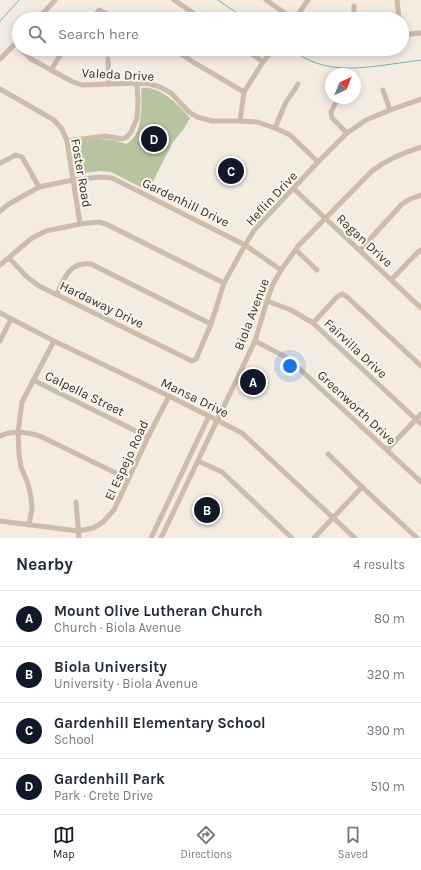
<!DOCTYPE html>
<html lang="en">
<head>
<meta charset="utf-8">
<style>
	:root { --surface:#fff; --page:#f2f2f3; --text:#1f2937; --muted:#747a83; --line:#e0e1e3; --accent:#111827 }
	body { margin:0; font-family:Karla,sans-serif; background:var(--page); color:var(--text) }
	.compass { position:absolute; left:325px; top:68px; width:36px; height:36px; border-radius:50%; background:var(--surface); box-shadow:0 2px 10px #0003; rotate:43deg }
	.you { position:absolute; left:290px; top:366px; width:14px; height:14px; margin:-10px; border:3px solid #fff; border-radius:50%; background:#1a73e8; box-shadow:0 0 0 6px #1a73e833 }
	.badge { display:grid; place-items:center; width:26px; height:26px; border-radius:50%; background:var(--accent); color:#fff; font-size:13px; font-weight:700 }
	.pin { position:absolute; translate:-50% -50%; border:2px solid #fff; box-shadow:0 1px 4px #0006 }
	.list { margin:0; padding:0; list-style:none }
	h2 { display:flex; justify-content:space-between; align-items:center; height:52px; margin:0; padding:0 16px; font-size:17px }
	h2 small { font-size:13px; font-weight:400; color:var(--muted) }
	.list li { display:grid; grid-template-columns:26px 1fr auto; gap:12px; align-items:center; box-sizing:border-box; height:56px; padding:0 16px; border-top:1px solid var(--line) }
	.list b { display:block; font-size:15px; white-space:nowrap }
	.list p { margin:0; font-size:13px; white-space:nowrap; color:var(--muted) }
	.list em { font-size:13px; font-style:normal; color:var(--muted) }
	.icon { flex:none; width:22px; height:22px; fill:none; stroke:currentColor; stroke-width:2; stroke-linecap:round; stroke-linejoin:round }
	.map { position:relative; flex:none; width:421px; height:538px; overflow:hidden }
	.search { position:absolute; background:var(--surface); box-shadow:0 2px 10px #0003; left:12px; right:12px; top:12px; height:44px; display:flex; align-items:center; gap:10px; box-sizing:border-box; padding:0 14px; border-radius:22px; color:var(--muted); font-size:15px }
	.sheet { height:276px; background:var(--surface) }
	nav { display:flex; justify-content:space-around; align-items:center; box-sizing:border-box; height:56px; border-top:1px solid var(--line); background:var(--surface); font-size:11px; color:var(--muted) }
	nav a { display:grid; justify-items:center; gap:2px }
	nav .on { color:var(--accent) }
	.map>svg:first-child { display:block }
	.green { fill:#b8c4a0 }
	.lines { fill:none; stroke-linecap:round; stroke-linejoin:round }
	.stream { stroke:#7fb0b2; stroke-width:1 }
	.minor { stroke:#cdbbac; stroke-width:5 }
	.labels { text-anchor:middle; stroke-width:4; stroke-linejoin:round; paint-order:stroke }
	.street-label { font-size:13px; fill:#3b302b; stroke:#fbf5ee }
</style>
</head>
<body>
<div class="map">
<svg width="421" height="538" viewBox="0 0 421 538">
	<rect width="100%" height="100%" fill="#f4ebe1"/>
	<!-- green -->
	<path class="green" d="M142,88C161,86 178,105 190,118L183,130L173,142L148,191L111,172L100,171L76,174L72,143L98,139L113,140L126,144C143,136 142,106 141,90Z"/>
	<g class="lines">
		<!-- stream -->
		<g class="stream">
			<polyline points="218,0 246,19"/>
			<polyline points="0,21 19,0"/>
			<path d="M290,49C320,70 342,70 378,66C392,64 407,62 421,60"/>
		</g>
		<!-- minor -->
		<g class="minor">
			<polyline points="174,0 202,19"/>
			<polyline points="266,0 293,19"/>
			<polyline points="397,0 399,19"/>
			<polyline points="38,19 55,0"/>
			<polyline points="92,19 99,10 118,19"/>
			<polyline points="295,19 308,0"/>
			<polyline points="354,19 354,6"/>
			<polyline points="402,35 421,33"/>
			<polyline points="21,49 31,59 73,82 82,85 137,83 150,84 160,87 171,93 189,112 197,117 212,121 240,121 257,122 275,128 290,135 318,162"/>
			<polyline points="174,49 193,62 244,92"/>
			<polyline points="245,49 263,62"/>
			<polyline points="0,59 19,40"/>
			<polyline points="108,59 109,84"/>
			<polyline points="51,70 61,54 65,49"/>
			<polyline points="0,89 54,120 62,129 67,141 80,224"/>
			<polyline points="383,90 390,110"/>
			<polyline points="338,98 331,112 332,118 347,133"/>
			<polyline points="240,121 244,92 263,62 273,49"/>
			<polyline points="275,128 285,104 298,84"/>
			<polyline points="67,141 105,136 122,139 127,137 131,132 137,118 138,103 137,83"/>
			<polyline points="0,163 16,155 22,157 39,187"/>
			<polyline points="294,189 421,308"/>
			<polyline points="0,211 9,204 39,187 73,180 100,177 112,178 235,240 245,245 281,270"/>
			<polyline points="296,250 317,270"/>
			<polyline points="360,250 402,204 410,199 421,195"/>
			<polyline points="9,258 27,277 39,286 192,361 196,359 211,324 224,283 245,245 255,229 318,162 347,133 366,120 390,110 421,99"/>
			<polyline points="0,265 32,238 46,231 80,224 99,222 106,224 224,283"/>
			<polyline points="391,280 417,253 421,250"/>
			<path d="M57,294C65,277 69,262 91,264L211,324"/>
			<polyline points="267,301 291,310 313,323 421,424"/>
			<polyline points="0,313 54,341 169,396 242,433 355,538"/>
			<polyline points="313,323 337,297 342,294 346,296 421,366"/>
			<polyline points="0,341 11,319"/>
			<polyline points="255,341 282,355 290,360 421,482"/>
			<polyline points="33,380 148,437"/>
			<path d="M0,436C14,430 31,432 44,438L128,479"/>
			<polyline points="387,450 421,414"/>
			<polyline points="328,454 362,487 417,538"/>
			<polyline points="198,461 222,472 292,538"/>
			<polyline points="76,502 79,538"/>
			<polyline points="0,521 78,531 93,528 103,522 114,510 148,437 169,396"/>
			<polyline points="29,525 32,508 31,497 28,484 21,467 19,455 18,433 22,402 54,341"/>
			<polyline points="151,538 209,416"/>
			<path d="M161,538L255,341L267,301L273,284L281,270L299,245L372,171C387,159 402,154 421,147"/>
			<polyline points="314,538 362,487"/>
		</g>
	</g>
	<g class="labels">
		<!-- street labels -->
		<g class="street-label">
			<text transform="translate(118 74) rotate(3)" y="5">Valeda Drive</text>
			<text transform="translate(82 173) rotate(80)" y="5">Foster Road</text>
			<text transform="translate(271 198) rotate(-47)" y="5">Heflin Drive</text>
			<text transform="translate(186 202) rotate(26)" y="5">Gardenhill Drive</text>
			<text transform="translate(365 240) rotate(43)" y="5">Ragan Drive</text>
			<text transform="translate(102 304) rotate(26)" y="5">Hardaway Drive</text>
			<text transform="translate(251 314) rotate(-69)" y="5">Biola Avenue</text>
			<text transform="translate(356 348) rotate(43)" y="5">Fairvilla Drive</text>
			<text transform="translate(85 393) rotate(26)" y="5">Calpella Street</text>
			<text transform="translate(195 397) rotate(26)" y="5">Mansa Drive</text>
			<text transform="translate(357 407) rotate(43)" y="5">Greenworth Drive</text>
			<text transform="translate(126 460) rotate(-65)" y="5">El Espejo Road</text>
		</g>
	</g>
</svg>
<svg class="compass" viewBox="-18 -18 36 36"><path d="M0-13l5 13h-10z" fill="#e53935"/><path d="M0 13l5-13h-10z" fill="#747a83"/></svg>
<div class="you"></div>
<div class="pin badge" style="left:253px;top:382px">A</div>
<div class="pin badge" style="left:207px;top:510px">B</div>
<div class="pin badge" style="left:231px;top:171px">C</div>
<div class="pin badge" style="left:154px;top:139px">D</div>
<div class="search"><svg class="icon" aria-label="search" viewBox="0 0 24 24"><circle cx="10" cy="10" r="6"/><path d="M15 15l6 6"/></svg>Search here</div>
</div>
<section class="sheet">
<h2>Nearby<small>4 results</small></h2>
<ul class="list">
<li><span class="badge">A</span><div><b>Mount Olive Lutheran Church</b><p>Church · Biola Avenue</p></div><em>80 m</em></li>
<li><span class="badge">B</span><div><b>Biola University</b><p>University · Biola Avenue</p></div><em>320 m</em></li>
<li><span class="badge">C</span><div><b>Gardenhill Elementary School</b><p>School</p></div><em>390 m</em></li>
<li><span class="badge">D</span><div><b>Gardenhill Park</b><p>Park · Crete Drive</p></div><em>510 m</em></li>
</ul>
</section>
<nav>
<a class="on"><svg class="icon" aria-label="map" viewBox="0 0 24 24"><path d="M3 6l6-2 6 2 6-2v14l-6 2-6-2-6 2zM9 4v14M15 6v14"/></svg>Map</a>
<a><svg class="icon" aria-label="directions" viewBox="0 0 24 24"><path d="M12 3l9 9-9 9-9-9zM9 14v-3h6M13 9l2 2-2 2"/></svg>Directions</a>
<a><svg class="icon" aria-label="saved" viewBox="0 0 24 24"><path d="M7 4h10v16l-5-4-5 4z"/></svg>Saved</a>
</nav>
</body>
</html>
